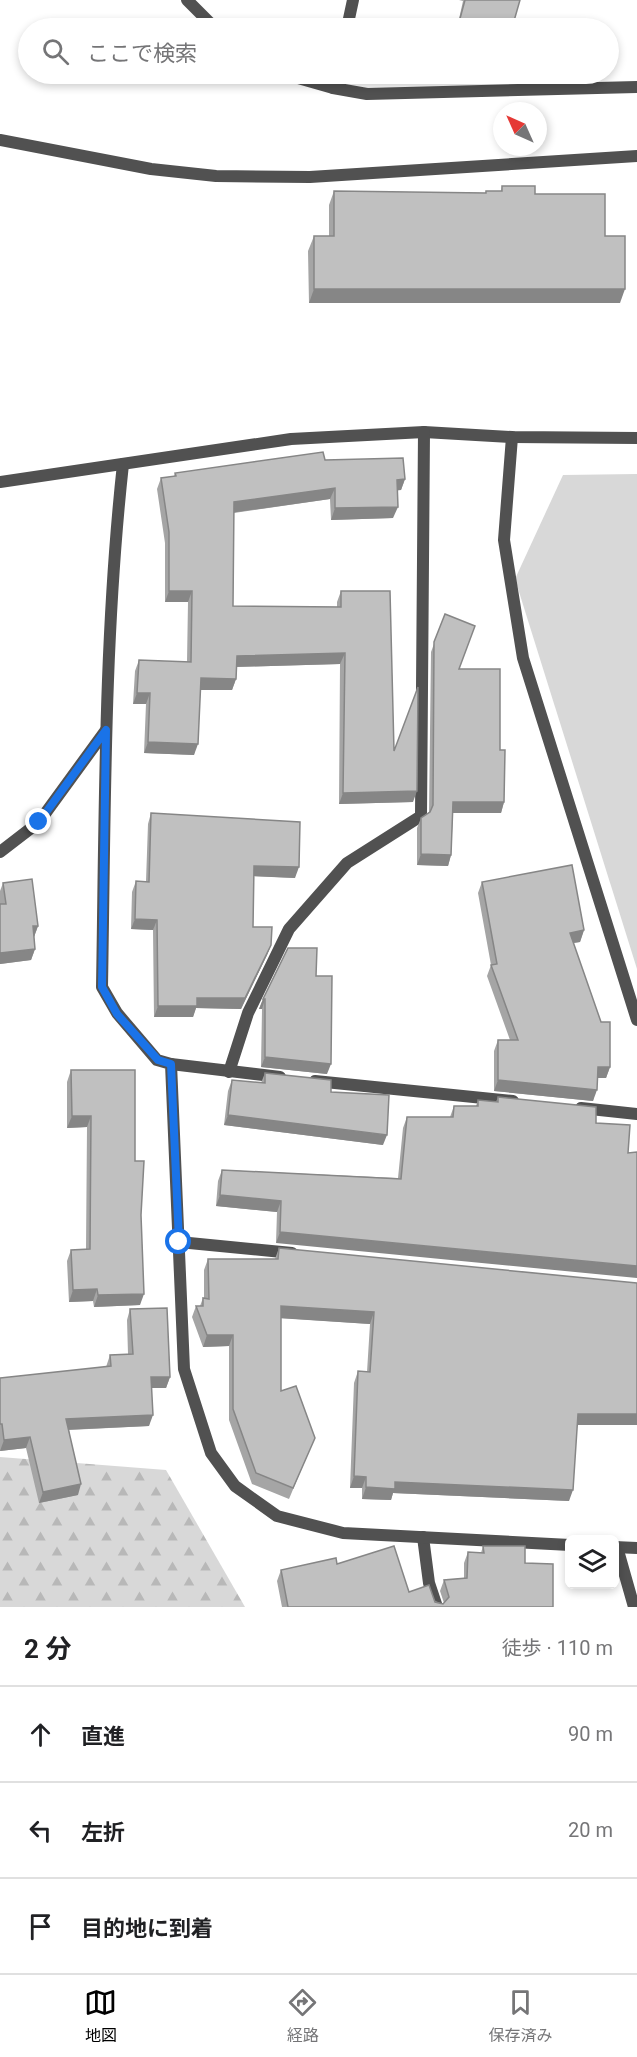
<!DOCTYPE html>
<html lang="ja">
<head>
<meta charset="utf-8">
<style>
	:root { --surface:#fff; --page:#f6f6f6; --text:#202124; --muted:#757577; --line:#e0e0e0; --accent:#000 }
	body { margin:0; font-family:Roboto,"Noto Sans JP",sans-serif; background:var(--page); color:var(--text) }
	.controls { position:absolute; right:18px; bottom:18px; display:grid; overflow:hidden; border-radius:9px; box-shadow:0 3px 9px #0003 }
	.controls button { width:54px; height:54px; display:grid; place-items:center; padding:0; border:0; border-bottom:2px solid var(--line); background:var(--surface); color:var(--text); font:30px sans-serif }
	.compass { position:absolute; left:493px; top:102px; width:54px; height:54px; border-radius:50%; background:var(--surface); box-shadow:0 3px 9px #0003; rotate:315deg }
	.stop { position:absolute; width:18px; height:18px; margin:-14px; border:4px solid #1a73e8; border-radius:50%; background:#fff }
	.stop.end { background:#1a73e8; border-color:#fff; box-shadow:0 2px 6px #0008 }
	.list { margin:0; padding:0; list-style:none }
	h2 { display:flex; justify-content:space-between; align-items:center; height:78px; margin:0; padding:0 24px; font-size:26px }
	h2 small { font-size:20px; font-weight:400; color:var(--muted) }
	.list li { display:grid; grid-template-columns:39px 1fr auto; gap:18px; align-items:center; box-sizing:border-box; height:96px; padding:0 24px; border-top:2px solid var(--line) }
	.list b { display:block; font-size:22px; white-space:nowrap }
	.list em { font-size:20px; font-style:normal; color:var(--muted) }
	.icon { flex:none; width:33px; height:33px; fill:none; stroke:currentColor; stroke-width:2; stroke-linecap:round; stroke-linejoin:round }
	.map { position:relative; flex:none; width:637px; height:1607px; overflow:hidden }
	.search { position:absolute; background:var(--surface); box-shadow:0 3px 9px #0003; left:18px; right:18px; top:18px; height:66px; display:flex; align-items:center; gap:15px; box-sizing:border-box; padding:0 21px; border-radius:33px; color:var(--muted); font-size:22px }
	.sheet { height:366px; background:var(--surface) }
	nav { display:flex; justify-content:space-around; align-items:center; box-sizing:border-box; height:84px; border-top:2px solid var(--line); background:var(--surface); font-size:16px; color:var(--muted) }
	nav a { display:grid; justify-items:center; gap:3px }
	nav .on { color:var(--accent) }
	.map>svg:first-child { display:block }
	.green { fill:#d8d8d8 }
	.forest { fill:url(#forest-firs) }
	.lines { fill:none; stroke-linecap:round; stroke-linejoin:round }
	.service { stroke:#515151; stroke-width:12 }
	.minor { stroke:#515151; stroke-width:12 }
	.wall { fill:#a5a5a5 }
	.shaded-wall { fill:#868686 }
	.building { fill:#c0c0c0; stroke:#868686; stroke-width:1.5 }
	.route { stroke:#1a73e8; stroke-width:8 }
</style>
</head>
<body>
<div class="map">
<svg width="637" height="1607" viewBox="0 0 637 1607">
	<defs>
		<pattern id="forest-firs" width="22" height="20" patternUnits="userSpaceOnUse" patternTransform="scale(1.5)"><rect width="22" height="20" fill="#d8d8d8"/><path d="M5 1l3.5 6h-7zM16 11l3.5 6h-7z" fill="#b8b8b8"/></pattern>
	</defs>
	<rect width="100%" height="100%" fill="#fff"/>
	<!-- green -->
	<polygon class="green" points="637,474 637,969 515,579 563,475"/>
	<!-- forest -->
	<polygon class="forest" points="0,1457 166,1470 245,1607 0,1607"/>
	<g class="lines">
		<!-- service -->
		<g class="service">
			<polyline points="347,28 353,0"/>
			<polyline points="333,88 336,74"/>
			<polyline points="423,1537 429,1583 437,1607"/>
			<polyline points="617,1547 634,1607"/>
		</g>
		<!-- minor -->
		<g class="minor">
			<polyline points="187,0 215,28"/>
			<polyline points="284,74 333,88 367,94 637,87"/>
			<polyline points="0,140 151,169 216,176 310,177 637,156"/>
			<polyline points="512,437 504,540 523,658 637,1020"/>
			<path d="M123,464C104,638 105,812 102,987L117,1013L157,1060L171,1064L184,1369L211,1453L235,1486L277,1516L343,1533L570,1545"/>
			<polyline points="0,482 291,439 424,432 512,437 637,438"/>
			<polyline points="0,852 39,822 106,730"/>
			<polyline points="171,1064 280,1077"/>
			<polyline points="229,1072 248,1013 289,929 347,863 421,816 424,432"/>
			<polyline points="315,1081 513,1101"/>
			<polyline points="581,1108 637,1114"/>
			<polyline points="179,1242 292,1253"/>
			<polyline points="614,1547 637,1548"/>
		</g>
	</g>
	<!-- wall -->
	<g class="wall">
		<polygon points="459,0 520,0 512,28 457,28 463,1"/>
		<polygon points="502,186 535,194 605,236 620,303 309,303 308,251 314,236 329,236 329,205 334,191 485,193 486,191 501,191"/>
		<polygon points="325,460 405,479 401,490 397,490 393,518 331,520 330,499 234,513 233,606 337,607 337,602 341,591 394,751 413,802 339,804 340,664 237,667 236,679 232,690 200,690 194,755 144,753 146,704 133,704 135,671 139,660 187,662 188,602 165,602 165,543 157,489 161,478 174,476 175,473"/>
		<polygon points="445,614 459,669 500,750 504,802 501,813 453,813 451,855 448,866 417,865 417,828 421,818 429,812 431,652"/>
		<polygon points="151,813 295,878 254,876 253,927 271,945 267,955 241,1009 196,1008 193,1017 154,1017 153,930 131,929 132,892 136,881 146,881 148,824"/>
		<polygon points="482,882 584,930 580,942 573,943 610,1067 606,1078 597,1078 593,1101 494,1091 494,1051 498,1040 510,1040 487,976 491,965 478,893"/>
		<polygon points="3,883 38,926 34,937 35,949 31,960 0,964 0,891"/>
		<polygon points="316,976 327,1074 261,1067 262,1009 259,1009 263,999"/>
		<polygon points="71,1070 135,1161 141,1215 140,1305 94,1307 93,1301 69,1302 67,1261 71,1250 86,1249 87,1127 67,1128 67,1082"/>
		<polygon points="265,1073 331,1092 383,1145 224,1125 228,1091 232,1080 261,1083"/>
		<polygon points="498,1097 596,1107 276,1243 277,1212 216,1206 218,1181 222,1170 398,1178 403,1128 407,1117 450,1117 454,1106 476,1106 478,1100 496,1102"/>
		<polygon points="279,1248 637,1425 577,1425 569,1501 393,1493 391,1500 362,1499 362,1488 350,1488 354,1383 358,1371 367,1372 370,1324 281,1318 281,1391 310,1449 289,1499 252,1484 229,1420 229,1346 203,1347 192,1317 196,1306 200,1306 203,1298 204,1298 204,1270 208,1259 275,1259"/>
		<polygon points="130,1309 170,1377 166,1388 151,1388 149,1426 69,1430 78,1495 39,1503 26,1448 0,1451 0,1378 106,1367 110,1355 128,1354 127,1320"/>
		<polygon points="483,1546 525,1563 553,1607 282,1607 277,1581 281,1570 337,1564 443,1604 444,1603 440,1591 444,1580 464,1578 464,1563 468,1552 481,1553"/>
	</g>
	<!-- shaded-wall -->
	<g class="shaded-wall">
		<polygon points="314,289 625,289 620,303 309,303"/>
		<polygon points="405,479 401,490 393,491 397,480"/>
		<polygon points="335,488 330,499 230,513 234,502"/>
		<polygon points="398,507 393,518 331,520 335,508"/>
		<polygon points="169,591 192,591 188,602 165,602"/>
		<polygon points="345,653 340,664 233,667 237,656"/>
		<polygon points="201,678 236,679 232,690 196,690"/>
		<polygon points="137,693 150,693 146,704 133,704"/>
		<polygon points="148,742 198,744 194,755 144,753"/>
		<polygon points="417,791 413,802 339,804 343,793"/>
		<polygon points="453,802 504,802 501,813 449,813"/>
		<polygon points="421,854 451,855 448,866 417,865"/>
		<polygon points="254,866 299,867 295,878 251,876"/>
		<polygon points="135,919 157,920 153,930 131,929"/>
		<polygon points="33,926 38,926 34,937"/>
		<polygon points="584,930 580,942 566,944 570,933"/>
		<polygon points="271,945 267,955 241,1009 196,1008 193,1017 154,1017 158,1006 197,998"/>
		<polygon points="35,949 31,960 0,964 0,953"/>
		<polygon points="263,999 265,999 262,1009 259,1009"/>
		<polygon points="265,1057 331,1064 327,1074 261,1067"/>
		<polygon points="598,1067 610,1067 606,1078 594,1078"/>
		<polygon points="498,1080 597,1090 593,1101 494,1091"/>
		<polygon points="228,1115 387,1135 383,1145 224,1125"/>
		<polygon points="72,1116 91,1116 87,1127 67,1128"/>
		<polygon points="220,1195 281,1201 277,1212 216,1206"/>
		<polygon points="280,1232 637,1266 637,1278 276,1243"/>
		<polygon points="97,1289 93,1301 69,1302 73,1290"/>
		<polygon points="144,1294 140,1305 94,1307 98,1295"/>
		<polygon points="281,1306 374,1312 370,1324 277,1318"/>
		<polygon points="207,1335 233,1335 229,1346 203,1347"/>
		<polygon points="151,1377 170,1377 166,1388 147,1388"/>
		<polygon points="578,1414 637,1414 637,1425 573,1425"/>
		<polygon points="153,1415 149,1426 62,1430 66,1419"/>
		<polygon points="30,1437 26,1448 0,1451 4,1440"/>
		<polygon points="354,1476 366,1477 362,1488 350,1488"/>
		<polygon points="395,1482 573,1490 569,1501 393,1493 391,1500 362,1499 366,1487"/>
		<polygon points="81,1484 78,1495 39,1503 43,1492"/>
	</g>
	<!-- building -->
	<g class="building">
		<polygon points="465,0 520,0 512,28 466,28 458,26"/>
		<polygon points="502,186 535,186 535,194 605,194 605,236 625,236 625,289 314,289 314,236 334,236 334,191 486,193 486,191 502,191"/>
		<polygon points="323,452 325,460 403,458 405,479 397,480 398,507 335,508 335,488 234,502 233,606 341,607 341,591 390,591 394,751 418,687 417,791 343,793 345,653 237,656 236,679 201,678 198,744 148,742 150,693 137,693 139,660 191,662 192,591 169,591 169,532 161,478 176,476 175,473"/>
		<polygon points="445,614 475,626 459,669 500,669 500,750 505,750 504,802 453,802 451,855 421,854 421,818 430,812 433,805 434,642"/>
		<polygon points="151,813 300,822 299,867 254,866 253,927 272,927 271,945 245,998 197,998 197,1006 158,1006 157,920 135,919 136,881 149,882"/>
		<polygon points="572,865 584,930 570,933 601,1022 610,1022 610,1067 598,1067 597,1090 498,1080 498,1040 518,1040 491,965 497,964 482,882"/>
		<polygon points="32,879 38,926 33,926 35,949 0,953 0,904 6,904 3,883"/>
		<polygon points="288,948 317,948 316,976 332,976 331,1064 265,1057 265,999 263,999"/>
		<polygon points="71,1070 135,1070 135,1161 144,1161 141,1215 144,1294 98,1295 97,1289 73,1290 71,1250 90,1249 91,1116 72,1116"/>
		<polygon points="265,1073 331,1080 331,1092 389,1095 387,1135 228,1115 232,1080 265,1083"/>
		<polygon points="498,1097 596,1107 596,1123 630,1125 628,1153 637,1152 637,1266 280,1232 281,1201 220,1195 222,1170 401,1179 407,1117 453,1117 454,1106 478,1106 478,1100 498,1102"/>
		<polygon points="279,1248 637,1283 637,1414 578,1414 573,1490 395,1482 395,1489 366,1487 366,1477 354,1476 358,1371 370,1372 374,1312 281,1306 281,1391 296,1386 315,1438 293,1488 256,1473 233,1409 233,1335 207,1335 196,1306 203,1306 203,1298 209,1299 208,1259 278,1259"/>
		<polygon points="167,1308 170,1377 151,1377 153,1415 66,1419 81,1484 43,1492 30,1437 4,1440 2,1424 0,1424 0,1378 111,1366 110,1355 133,1354 130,1309"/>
		<polygon points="394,1546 409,1592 429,1585 435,1602 443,1604 449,1597 444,1580 467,1578 468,1552 484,1553 483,1546 525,1546 525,1563 553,1564 553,1607 288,1607 281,1570 336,1558 337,1564"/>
	</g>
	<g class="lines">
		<!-- route -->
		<polyline class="route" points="39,822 106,730 102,987 117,1014 158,1060 171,1064 179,1242"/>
	</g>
</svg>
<div class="controls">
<button><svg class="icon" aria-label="layers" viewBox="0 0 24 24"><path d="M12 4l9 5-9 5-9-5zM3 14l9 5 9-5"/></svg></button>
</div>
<svg class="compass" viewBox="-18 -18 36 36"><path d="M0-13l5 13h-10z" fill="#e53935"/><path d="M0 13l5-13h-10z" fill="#757577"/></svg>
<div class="stop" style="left:179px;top:1242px"></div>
<div class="stop end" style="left:39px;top:822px"></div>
<div class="search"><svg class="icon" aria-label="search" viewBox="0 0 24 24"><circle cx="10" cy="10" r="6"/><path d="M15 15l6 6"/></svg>ここで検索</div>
</div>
<section class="sheet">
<h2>2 分<small>徒歩 · 110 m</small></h2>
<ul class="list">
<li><svg class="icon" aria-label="ahead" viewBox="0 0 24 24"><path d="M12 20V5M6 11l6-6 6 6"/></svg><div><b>直進</b></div><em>90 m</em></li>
<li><svg class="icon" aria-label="left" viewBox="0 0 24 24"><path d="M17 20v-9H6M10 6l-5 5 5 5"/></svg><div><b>左折</b></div><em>20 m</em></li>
<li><svg class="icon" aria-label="arrive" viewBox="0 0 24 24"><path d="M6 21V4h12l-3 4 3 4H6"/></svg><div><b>目的地に到着</b></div></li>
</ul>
</section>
<nav>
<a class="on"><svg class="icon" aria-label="map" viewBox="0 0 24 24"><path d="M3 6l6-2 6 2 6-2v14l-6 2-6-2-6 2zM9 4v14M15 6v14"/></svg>地図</a>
<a><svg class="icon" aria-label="directions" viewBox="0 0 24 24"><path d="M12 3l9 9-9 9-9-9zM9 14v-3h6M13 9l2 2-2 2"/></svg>経路</a>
<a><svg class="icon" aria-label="saved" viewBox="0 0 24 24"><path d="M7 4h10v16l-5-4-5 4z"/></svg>保存済み</a>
</nav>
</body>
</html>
